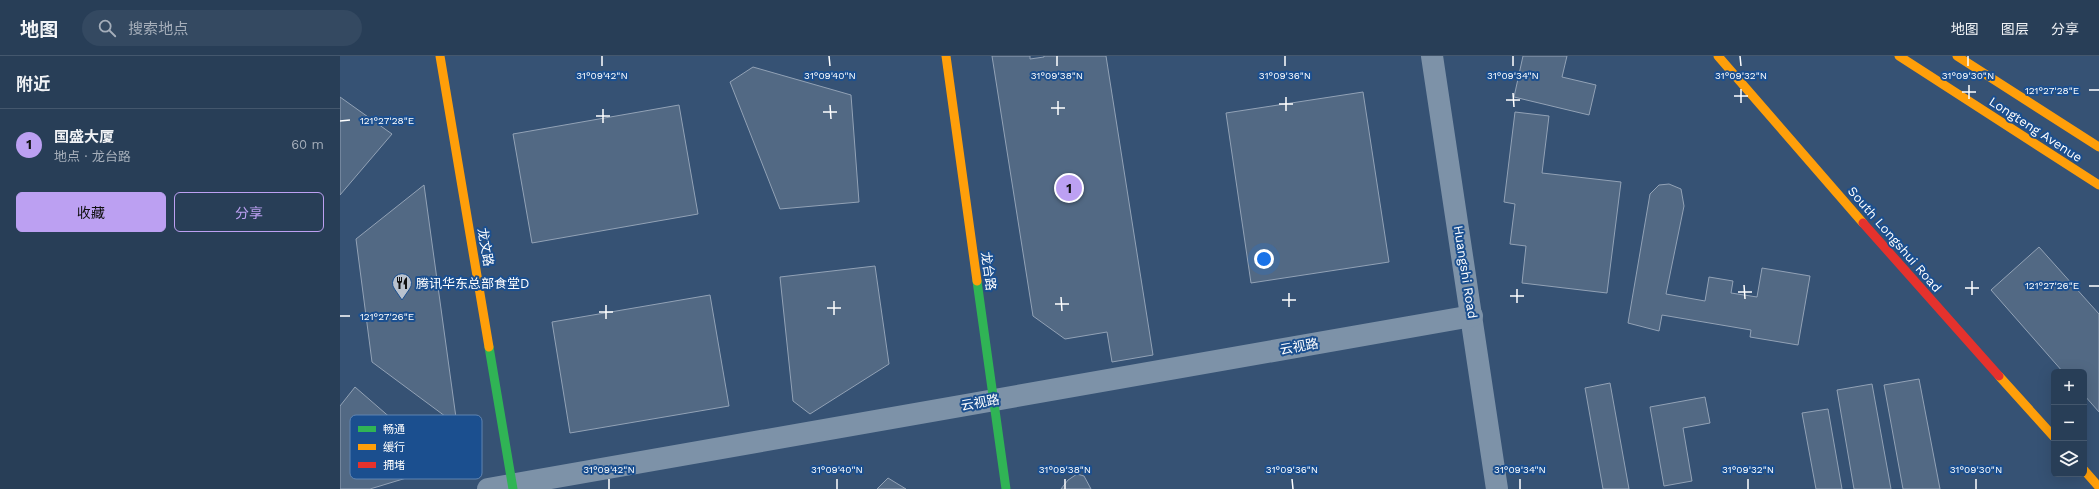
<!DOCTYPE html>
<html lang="zh">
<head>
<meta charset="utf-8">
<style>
	:root { --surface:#283e57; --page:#344961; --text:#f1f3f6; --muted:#a5aeba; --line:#44576d; --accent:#bca0f2 }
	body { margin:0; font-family:"Work Sans","Noto Sans SC",sans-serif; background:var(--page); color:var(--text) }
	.controls { position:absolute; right:12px; bottom:12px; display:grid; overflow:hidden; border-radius:6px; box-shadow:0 4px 16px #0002 }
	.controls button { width:36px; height:36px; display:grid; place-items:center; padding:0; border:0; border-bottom:1px solid var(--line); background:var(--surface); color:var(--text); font:20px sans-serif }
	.you { position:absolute; left:924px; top:203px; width:14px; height:14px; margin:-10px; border:3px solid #fff; border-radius:50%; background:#1a73e8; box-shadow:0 0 0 6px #1a73e833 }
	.badge { display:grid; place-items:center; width:26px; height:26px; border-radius:50%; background:var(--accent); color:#111; font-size:13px; font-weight:700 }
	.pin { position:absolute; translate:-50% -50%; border:2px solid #fff; box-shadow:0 1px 4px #0006 }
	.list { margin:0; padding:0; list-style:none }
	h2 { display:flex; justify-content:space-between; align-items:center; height:52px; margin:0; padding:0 16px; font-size:17px }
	h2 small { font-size:13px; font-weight:400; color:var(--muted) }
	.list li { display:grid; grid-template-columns:26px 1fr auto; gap:12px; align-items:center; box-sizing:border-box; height:72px; padding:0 16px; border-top:1px solid var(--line) }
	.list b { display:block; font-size:15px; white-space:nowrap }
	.list p { margin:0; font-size:13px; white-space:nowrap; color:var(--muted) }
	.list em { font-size:13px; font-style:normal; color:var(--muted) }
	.actions { display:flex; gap:8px; padding:12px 16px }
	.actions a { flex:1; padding:9px 0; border:1px solid var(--accent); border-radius:6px; text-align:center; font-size:14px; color:var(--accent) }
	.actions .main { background:var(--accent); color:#111 }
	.icon { flex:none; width:22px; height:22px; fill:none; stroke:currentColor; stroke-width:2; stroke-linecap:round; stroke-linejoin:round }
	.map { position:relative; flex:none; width:1759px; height:433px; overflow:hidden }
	header { display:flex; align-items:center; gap:24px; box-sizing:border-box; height:56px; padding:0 20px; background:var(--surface); border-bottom:1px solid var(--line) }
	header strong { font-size:19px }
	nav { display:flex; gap:22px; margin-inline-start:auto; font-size:14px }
	.search { width:280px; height:36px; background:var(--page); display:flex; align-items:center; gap:10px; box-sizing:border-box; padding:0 14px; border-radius:22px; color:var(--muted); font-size:15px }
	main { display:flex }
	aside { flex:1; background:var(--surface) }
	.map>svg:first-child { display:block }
	.building { fill:#526984; stroke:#92a2b6 }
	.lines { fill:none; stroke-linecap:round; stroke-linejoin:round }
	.street { stroke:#7d92a8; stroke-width:22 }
	.fast { stroke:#30b455; stroke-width:9 }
	.slow { stroke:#ff9f0a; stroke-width:9 }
	.jam { stroke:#e5322d; stroke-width:9 }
	.ticks { fill:none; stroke:#fff; stroke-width:1.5 }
	.labels { text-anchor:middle; stroke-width:4; stroke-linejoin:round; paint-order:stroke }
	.street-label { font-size:13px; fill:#fff; stroke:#1b4f8f }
	.poi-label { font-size:13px; fill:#fff; stroke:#1b4f8f; text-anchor:start }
	.key { fill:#1b4f8f; stroke:#5f84b1; stroke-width:1 }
	.key-label { font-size:11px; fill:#fff }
	.ticks-label { font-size:10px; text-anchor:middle; fill:#fff; stroke:#1b4f8f; stroke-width:4; stroke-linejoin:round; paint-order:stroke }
</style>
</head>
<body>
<header>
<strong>地图</strong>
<div class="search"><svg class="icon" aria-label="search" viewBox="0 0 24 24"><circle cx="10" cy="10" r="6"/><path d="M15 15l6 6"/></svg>搜索地点</div>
<nav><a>地图</a><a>图层</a><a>分享</a></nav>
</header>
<main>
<aside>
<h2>附近<small></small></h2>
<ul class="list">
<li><span class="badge">1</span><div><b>国盛大厦</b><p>地点 · 龙台路</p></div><em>60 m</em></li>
</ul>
<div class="actions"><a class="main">收藏</a><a>分享</a></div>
</aside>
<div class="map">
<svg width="1759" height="433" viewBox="0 0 1759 433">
	<rect width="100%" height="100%" fill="#365274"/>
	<!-- building -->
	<g class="building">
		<polygon points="652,0 690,0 690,3 704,1 704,0 766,0 813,299 772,306 767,276 725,283 693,260"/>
		<polygon points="1183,0 1227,0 1222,21 1256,29 1249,59 1174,41"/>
		<polygon points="413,11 511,39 519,146 440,153 390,26"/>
		<polygon points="1023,36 1049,206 911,227 886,57"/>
		<polygon points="0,41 52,78 0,139"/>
		<polygon points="339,49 358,158 192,187 173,78"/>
		<polygon points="1175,56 1209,60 1202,117 1281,126 1267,237 1182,227 1186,190 1170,188 1175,148 1164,146"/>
		<polygon points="1329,128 1341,133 1344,150 1326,238 1365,245 1369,221 1393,225 1391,237 1417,241 1422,212 1470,220 1458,289 1410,281 1411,274 1322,259 1319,275 1288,267 1310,138 1319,129"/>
		<polygon points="84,129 117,369 32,306 16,183"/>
		<polygon points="1699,191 1759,258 1759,356 1744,339 1744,316 1723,316 1651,234"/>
		<polygon points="535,210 549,308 470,358 453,345 440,221"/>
		<polygon points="370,239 389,350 230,377 212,266"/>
		<polygon points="1579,323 1600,433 1563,433 1544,329"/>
		<polygon points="1270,327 1289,433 1263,433 1245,332"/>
		<polygon points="1532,328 1551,433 1514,433 1497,334"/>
		<polygon points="15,331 106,410 30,433 0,433 0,350"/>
		<polygon points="1365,341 1370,367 1343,372 1352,425 1324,430 1310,351"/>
		<polygon points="1488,353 1502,433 1476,433 1462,357"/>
		<polygon points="737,418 744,420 751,433 721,433 728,424"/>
		<polygon points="548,422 566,433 537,433"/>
	</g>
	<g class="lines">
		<!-- street -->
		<g class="street">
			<polyline points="1092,0 1157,433"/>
			<polyline points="148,433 1132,260"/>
		</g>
		<!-- fast -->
		<g class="fast">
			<polyline points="637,225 666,433"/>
			<polyline points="149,291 173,433"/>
		</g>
		<!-- slow -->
		<g class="slow">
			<polyline points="100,0 149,291"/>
			<polyline points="606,0 637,225"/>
			<polyline points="1378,0 1523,167"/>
			<polyline points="1559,0 1759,129"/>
			<polyline points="1617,0 1759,91"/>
			<polyline points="1659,320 1714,381"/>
			<polyline points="1744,414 1759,431"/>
		</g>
		<!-- jam -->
		<polyline class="jam" points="1523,167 1659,320"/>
	</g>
	<!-- ticks -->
	<path class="ticks" d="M262,0V10M489,0L490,10M717,0V10M945,0V10M1173,0V10M1400,0L1401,10M1628,0V10M1629,29V43M1401,33V47M1749,34H1759M1622,36H1636M1173,37L1174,51M1394,40H1408M946,41V55M1166,44H1180M718,45V59M939,48H953M490,49L491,63M711,52H725M263,53V67M483,56H497M256,60H270M0,65L10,64M1632,225V239M1404,229L1405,243M1749,230H1759M1625,232H1639M1177,233V247M1398,236H1412M949,237V251M1170,240H1184M721,241L722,255M942,244H956M494,245V259M715,248H729M266,249V263M487,252H501M259,256H273M0,260H10M269,423V433M497,423V433M725,423V433M952,423L953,433M1180,423V433M1408,423V433M1636,423V433"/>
	<!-- icons -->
	<defs>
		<g id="restaurant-pin" transform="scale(1)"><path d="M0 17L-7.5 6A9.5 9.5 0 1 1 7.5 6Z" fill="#b9c2ce" stroke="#1b4f8f"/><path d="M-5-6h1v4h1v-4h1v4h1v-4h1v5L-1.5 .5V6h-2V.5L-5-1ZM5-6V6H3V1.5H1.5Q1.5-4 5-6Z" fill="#111"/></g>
	</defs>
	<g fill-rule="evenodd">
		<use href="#restaurant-pin" x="62" y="227"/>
	</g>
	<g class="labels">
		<!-- street labels -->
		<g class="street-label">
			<text transform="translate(1696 73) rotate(33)" y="5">Longteng Avenue</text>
			<text transform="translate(1555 183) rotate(49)" y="5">South Longshui Road</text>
			<text transform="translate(146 191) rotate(80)" y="5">龙文路</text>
			<text transform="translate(649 215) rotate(82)" y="5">龙台路</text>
			<text transform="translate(1126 216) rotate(81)" y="5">Huangshi Road</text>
			<text transform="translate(959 290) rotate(-10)" y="5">云视路</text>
			<text transform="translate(640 346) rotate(-10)" y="5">云视路</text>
		</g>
		<!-- poi labels -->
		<g class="poi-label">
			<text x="76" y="232">腾讯华东总部食堂D</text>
		</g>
	</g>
	<!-- legend -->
	<rect x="10" y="359" width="132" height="64" rx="6" class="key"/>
	<rect x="18" y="370" width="18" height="6" fill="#30b455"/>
	<rect x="18" y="388" width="18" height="6" fill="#ff9f0a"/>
	<rect x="18" y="406" width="18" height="6" fill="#e5322d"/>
	<g class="key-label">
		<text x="43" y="377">畅通</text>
		<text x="43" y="395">缓行</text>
		<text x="43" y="413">拥堵</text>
	</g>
	<g class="ticks-label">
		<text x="262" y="23">31°09'42"N</text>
		<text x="490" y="23">31°09'40"N</text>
		<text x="717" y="23">31°09'38"N</text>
		<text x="945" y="23">31°09'36"N</text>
		<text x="1173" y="23">31°09'34"N</text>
		<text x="1401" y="23">31°09'32"N</text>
		<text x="1628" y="23">31°09'30"N</text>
		<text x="1712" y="38">121°27'28"E</text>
		<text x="47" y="68">121°27'28"E</text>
		<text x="1712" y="233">121°27'26"E</text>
		<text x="47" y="264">121°27'26"E</text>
		<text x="269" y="417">31°09'42"N</text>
		<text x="497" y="417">31°09'40"N</text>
		<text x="725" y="417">31°09'38"N</text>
		<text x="952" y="417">31°09'36"N</text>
		<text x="1180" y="417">31°09'34"N</text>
		<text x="1408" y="417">31°09'32"N</text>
		<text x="1636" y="417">31°09'30"N</text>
	</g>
</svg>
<div class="controls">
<button>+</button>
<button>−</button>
<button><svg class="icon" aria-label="layers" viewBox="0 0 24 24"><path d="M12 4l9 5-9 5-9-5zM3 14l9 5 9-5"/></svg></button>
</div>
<div class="you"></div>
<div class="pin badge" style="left:729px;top:132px">1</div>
</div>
</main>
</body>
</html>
